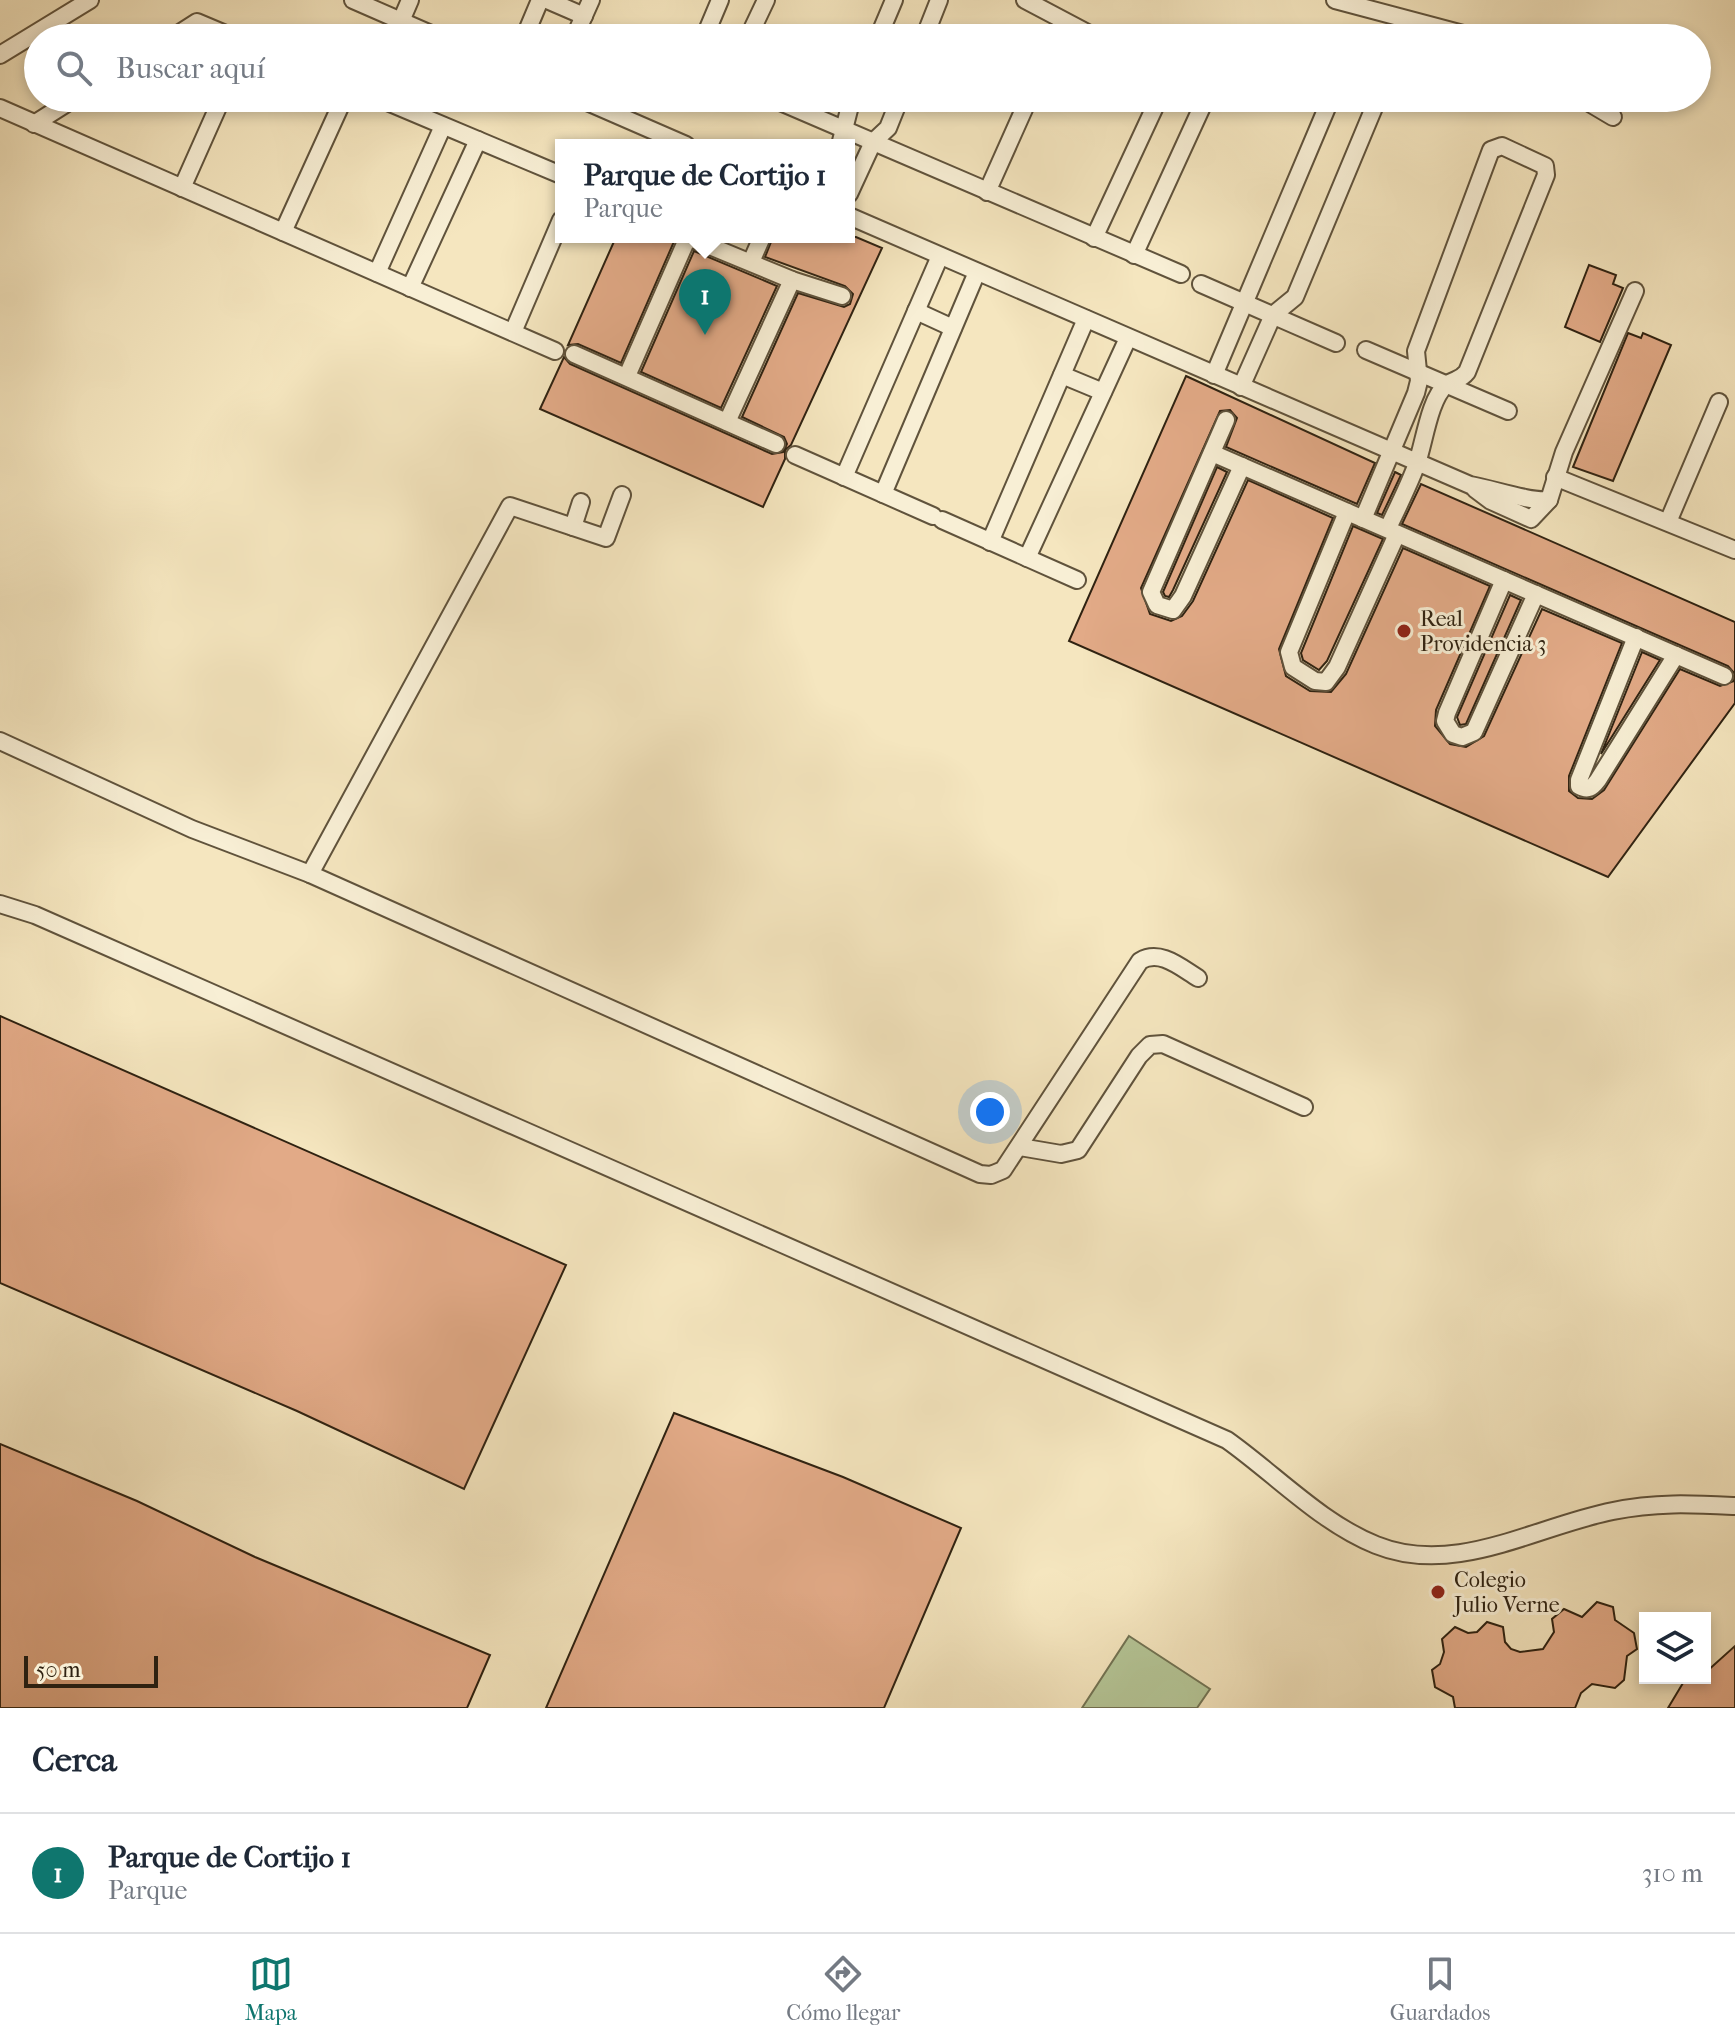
<!DOCTYPE html>
<html lang="es">
<head>
<meta charset="utf-8">
<style>
	:root { --surface:#fff; --page:#f6f6f7; --text:#1f2937; --muted:#747a83; --line:#e0e1e3; --accent:#0f766e }
	body { margin:0; font-family:"IM FELL French Canon",serif; background:var(--page); color:var(--text) }
	.controls { position:absolute; right:24px; bottom:24px; display:grid; overflow:hidden; border-radius:0px; box-shadow:0 4px 12px #0003 }
	.controls button { width:72px; height:72px; display:grid; place-items:center; padding:0; border:0; border-bottom:2px solid var(--line); background:var(--surface); color:var(--text); font:40px sans-serif }
	.scale { position:absolute; left:24px; bottom:20px; width:134px; box-sizing:border-box; padding-left:8px; border:4px solid #2f2211; border-top:0; font-size:22px; line-height:28px; white-space:nowrap; color:#2f2211; -webkit-text-stroke:6px #f8efd5; paint-order:stroke }
	.you { position:absolute; left:990px; top:1112px; width:28px; height:28px; margin:-20px; border:6px solid #fff; border-radius:50%; background:#1a73e8; box-shadow:0 0 0 12px #1a73e833 }
	.badge { display:grid; place-items:center; width:52px; height:52px; border-radius:50%; background:var(--accent); color:#fff; font-size:26px; font-weight:700 }
	.pin { position:absolute; translate:-50% -66px; filter:drop-shadow(0 2px 4px #0008) }
	.pin::after { content:''; position:absolute; top:42px; width:28px; height:24px; background:inherit; clip-path:polygon(0 0,100% 0,50% 100%) }
	.popup { position:absolute; left:555px; top:139px; width:300px; height:104px; box-sizing:border-box; display:grid; place-content:center; border-radius:0px; background:var(--surface); filter:drop-shadow(0 2px 6px #0005); font-size:26px; white-space:nowrap; color:var(--muted) }
	.popup b { font-size:30px; color:var(--text) }
	.popup::after { content:''; position:absolute; left:50%; top:100%; margin-left:-16px; border:16px solid transparent; border-top-color:var(--surface) }
	.list { margin:0; padding:0; list-style:none }
	h2 { display:flex; justify-content:space-between; align-items:center; height:104px; margin:0; padding:0 32px; font-size:34px }
	h2 small { font-size:26px; font-weight:400; color:var(--muted) }
	.list li { display:grid; grid-template-columns:52px 1fr auto; gap:24px; align-items:center; box-sizing:border-box; height:120px; padding:0 32px; border-top:2px solid var(--line) }
	.list b { display:block; font-size:30px; white-space:nowrap }
	.list p { margin:0; font-size:26px; white-space:nowrap; color:var(--muted) }
	.list em { font-size:26px; font-style:normal; color:var(--muted) }
	.icon { flex:none; width:44px; height:44px; fill:none; stroke:currentColor; stroke-width:2; stroke-linecap:round; stroke-linejoin:round }
	.map { position:relative; flex:none; width:1735px; height:1708px; overflow:hidden }
	.search { position:absolute; background:var(--surface); box-shadow:0 4px 12px #0003; left:24px; right:24px; top:24px; height:88px; display:flex; align-items:center; gap:20px; box-sizing:border-box; padding:0 28px; border-radius:44px; color:var(--muted); font-size:30px }
	.sheet { height:224px; background:var(--surface) }
	nav { display:flex; justify-content:space-around; align-items:center; box-sizing:border-box; height:112px; border-top:2px solid var(--line); background:var(--surface); font-size:22px; color:var(--muted) }
	nav a { display:grid; justify-items:center; gap:4px }
	nav .on { color:var(--accent) }
	.map>svg:first-child { display:block }
	.green { fill:#b5c697; stroke:#727454; stroke-width:2 }
	.building { fill:#e2aa87; stroke:#2f2211; stroke-width:2 }
	.lines { fill:none; stroke-linecap:round; stroke-linejoin:round }
	.street-casing { stroke:#60533c; stroke-width:20 }
	.street { stroke:#f8efd5; stroke-width:16 }
	.poi-dot { fill:#8f2418; stroke:#f8efd5; stroke-width:3 }
	.labels { text-anchor:middle; stroke-width:6; stroke-linejoin:round; paint-order:stroke }
	.poi-label { font-size:22px; fill:#2f2211; stroke:#f8efd5; text-anchor:start }
</style>
</head>
<body>
<div class="map">
<svg width="1735" height="1708" viewBox="0 0 1735 1708">
	<rect width="100%" height="100%" fill="#f5e6bf"/>
	<filter id="stains"><feTurbulence type="fractalNoise" baseFrequency=".0025" numOctaves="4"/><feColorMatrix values="0 0 0 0 .2 0 0 0 0 .09 0 0 0 0 .02 0 0 0 .5 -.17"/></filter>
	<radialGradient id="worn" r=".72"><stop offset=".6" stop-color="#630" stop-opacity="0"/><stop offset="1" stop-color="#630" stop-opacity=".3"/></radialGradient>
	<!-- green -->
	<polygon class="green" points="1129,1636 1210,1689 1197,1708 1082,1708"/>
	<!-- building -->
	<g class="building">
		<polygon points="616,237 676,237 621,363 578,344 568,345"/>
		<polygon points="773,237 856,237 882,248 791,445 785,450 785,459 763,507 540,409 564,357 570,364 772,454 783,452 787,444 784,437 742,417 798,293 844,307 850,304 853,294 845,286 765,257"/>
		<polygon points="694,251 777,286 721,408 641,372"/>
		<polygon points="1589,265 1616,275 1613,284 1623,288 1600,342 1565,327"/>
		<polygon points="1628,333 1641,338 1643,333 1671,345 1613,481 1573,467"/>
		<polygon points="1186,376 1375,463 1357,504 1226,447 1237,418 1230,410 1220,411 1141,588 1150,614 1171,621 1182,616 1193,601 1248,480 1333,518 1279,649 1286,676 1310,691 1331,692 1346,674 1403,548 1490,586 1436,710 1435,726 1450,744 1466,747 1484,736 1542,609 1622,643 1569,776 1569,791 1578,798 1592,799 1604,790 1680,669 1720,686 1734,681 1735,674 1728,666 1402,524 1421,484 1735,622 1735,703 1608,877 1069,641"/>
		<polygon points="1217,467 1227,472 1173,590 1169,597 1165,596 1163,592"/>
		<polygon points="1395,472 1401,475 1382,515 1377,513"/>
		<polygon points="1353,526 1383,539 1327,661 1319,670 1303,660 1301,653"/>
		<polygon points="1510,595 1521,600 1466,724 1460,725 1457,717"/>
		<polygon points="1642,652 1660,660 1601,754"/>
		<polygon points="0,1016 566,1265 464,1489 297,1411 0,1283"/>
		<polygon points="674,1413 843,1477 961,1528 884,1708 546,1708"/>
		<polygon points="0,1444 137,1501 255,1557 490,1655 467,1708 0,1708"/>
		<polygon points="1597,1602 1613,1607 1615,1620 1634,1633 1637,1649 1627,1656 1624,1680 1615,1688 1592,1684 1581,1693 1575,1708 1455,1708 1453,1697 1435,1687 1432,1670 1440,1664 1444,1652 1442,1639 1455,1627 1468,1633 1477,1632 1487,1622 1503,1627 1505,1642 1511,1649 1520,1652 1543,1649 1554,1632 1552,1619 1564,1609 1582,1617"/>
		<polygon points="1735,1646 1735,1708 1668,1708 1686,1678 1705,1678 1705,1673"/>
	</g>
	<g class="lines">
		<!-- street casing -->
		<g class="street-casing">
			<g id="street">
				<polyline points="353,0 440,38"/>
				<polyline points="547,0 584,16"/>
				<polyline points="1025,0 1097,38"/>
				<polyline points="1335,0 1478,38"/>
				<polyline points="401,21 410,0"/>
				<polyline points="172,38 197,22 235,38"/>
				<polyline points="524,38 540,0"/>
				<polyline points="574,38 591,0"/>
				<polyline points="704,38 720,0"/>
				<polyline points="748,38 766,0"/>
				<polyline points="878,38 894,0"/>
				<polyline points="924,38 939,0"/>
				<polyline points="1056,38 1063,22"/>
				<polyline points="0,55 90,0"/>
				<polyline points="378,98 561,175"/>
				<polyline points="578,98 686,145"/>
				<polyline points="771,98 1181,274"/>
				<polyline points="1581,98 1613,117"/>
				<polyline points="0,108 555,351"/>
				<polyline points="34,124 75,98"/>
				<polyline points="840,145 852,98"/>
				<polyline points="182,188 222,98"/>
				<polyline points="987,192 1029,98"/>
				<polyline points="849,194 873,142 888,128 900,98"/>
				<path d="M849,216L1470,485C1494,489 1528,502 1549,500"/>
				<polyline points="283,232 344,98"/>
				<polyline points="688,237 792,280 842,296"/>
				<polyline points="1094,238 1159,98"/>
				<polyline points="1134,255 1206,98"/>
				<polyline points="751,262 762,237"/>
				<polyline points="377,273 443,126"/>
				<polyline points="1201,284 1336,343"/>
				<polyline points="410,288 478,140"/>
				<polyline points="916,311 953,328"/>
				<polyline points="513,332 561,220"/>
				<polyline points="1366,350 1508,411"/>
				<polyline points="574,354 776,444"/>
				<polyline points="1062,375 1103,392"/>
				<polyline points="1214,375 1331,98"/>
				<polyline points="627,376 688,237"/>
				<polyline points="1241,387 1273,315 1295,297 1378,98"/>
				<polyline points="1226,420 1151,592 1157,605 1173,610 1183,596 1242,466"/>
				<polyline points="727,422 792,280"/>
				<polyline points="1212,453 1724,676"/>
				<polyline points="795,455 933,516"/>
				<polyline points="844,477 940,256"/>
				<polyline points="1555,477 1735,550"/>
				<polyline points="1475,489 1491,501 1531,519 1549,500 1564,452 1635,291"/>
				<polyline points="883,494 977,272"/>
				<polyline points="1347,512 1289,652 1293,667 1315,681 1326,682 1337,667 1397,534"/>
				<path d="M1363,519L1416,393L1419,381L1416,351L1491,150L1502,146L1545,166L1546,175L1467,372C1460,381 1454,379 1446,385C1429,399 1424,445 1416,466C1408,487 1398,507 1388,528"/>
				<polyline points="942,520 1077,580"/>
				<polyline points="1668,522 1719,402"/>
				<polyline points="573,527 581,502"/>
				<polyline points="990,542 1086,319"/>
				<polyline points="1027,558 1128,338"/>
				<polyline points="1504,580 1447,713 1445,721 1453,734 1462,737 1474,732 1536,594"/>
				<path d="M1636,637L1579,780V786C1588,791 1592,788 1598,780L1676,655"/>
				<path d="M0,741L192,829L310,874L980,1174L991,1175L1003,1170L1140,961C1160,949 1180,967 1198,978"/>
				<polyline points="310,874 510,506 606,538 622,495"/>
				<path d="M0,904L35,915L1227,1440C1275,1474 1321,1523 1376,1545C1455,1577 1536,1526 1613,1511C1655,1502 1693,1504 1735,1506"/>
				<polyline points="1020,1147 1061,1154 1078,1150 1139,1056 1150,1045 1163,1044 1304,1107"/>
			</g>
		</g>
		<!-- street -->
		<use href="#street" class="street"/>
	</g>
	<!-- markers -->
	<g class="poi-dot">
		<circle cx="1404" cy="631" r="8"/>
		<circle cx="1438" cy="1592" r="8"/>
	</g>
	<g class="labels">
		<!-- poi labels -->
		<g class="poi-label">
			<text x="1420" y="626">Real<tspan x="1420" dy="25">Providencia 3</tspan></text>
			<text x="1454" y="1587">Colegio<tspan x="1454" dy="25">Julio Verne</tspan></text>
		</g>
	</g>
	<rect width="100%" height="100%" filter="url(#stains)"/>
	<rect width="100%" height="100%" fill="url(#worn)"/>
</svg>
<div class="controls">
<button><svg class="icon" aria-label="layers" viewBox="0 0 24 24"><path d="M12 4l9 5-9 5-9-5zM3 14l9 5 9-5"/></svg></button>
</div>
<div class="scale">50 m</div>
<div class="you"></div>
<div class="pin badge" style="left:705px;top:335px">1</div>
<div class="popup"><b>Parque de Cortijo 1</b>Parque</div>
<div class="search"><svg class="icon" aria-label="search" viewBox="0 0 24 24"><circle cx="10" cy="10" r="6"/><path d="M15 15l6 6"/></svg>Buscar aquí</div>
</div>
<section class="sheet">
<h2>Cerca<small></small></h2>
<ul class="list">
<li><span class="badge">1</span><div><b>Parque de Cortijo 1</b><p>Parque</p></div><em>310 m</em></li>
</ul>
</section>
<nav>
<a class="on"><svg class="icon" aria-label="map" viewBox="0 0 24 24"><path d="M3 6l6-2 6 2 6-2v14l-6 2-6-2-6 2zM9 4v14M15 6v14"/></svg>Mapa</a>
<a><svg class="icon" aria-label="directions" viewBox="0 0 24 24"><path d="M12 3l9 9-9 9-9-9zM9 14v-3h6M13 9l2 2-2 2"/></svg>Cómo llegar</a>
<a><svg class="icon" aria-label="saved" viewBox="0 0 24 24"><path d="M7 4h10v16l-5-4-5 4z"/></svg>Guardados</a>
</nav>
</body>
</html>
